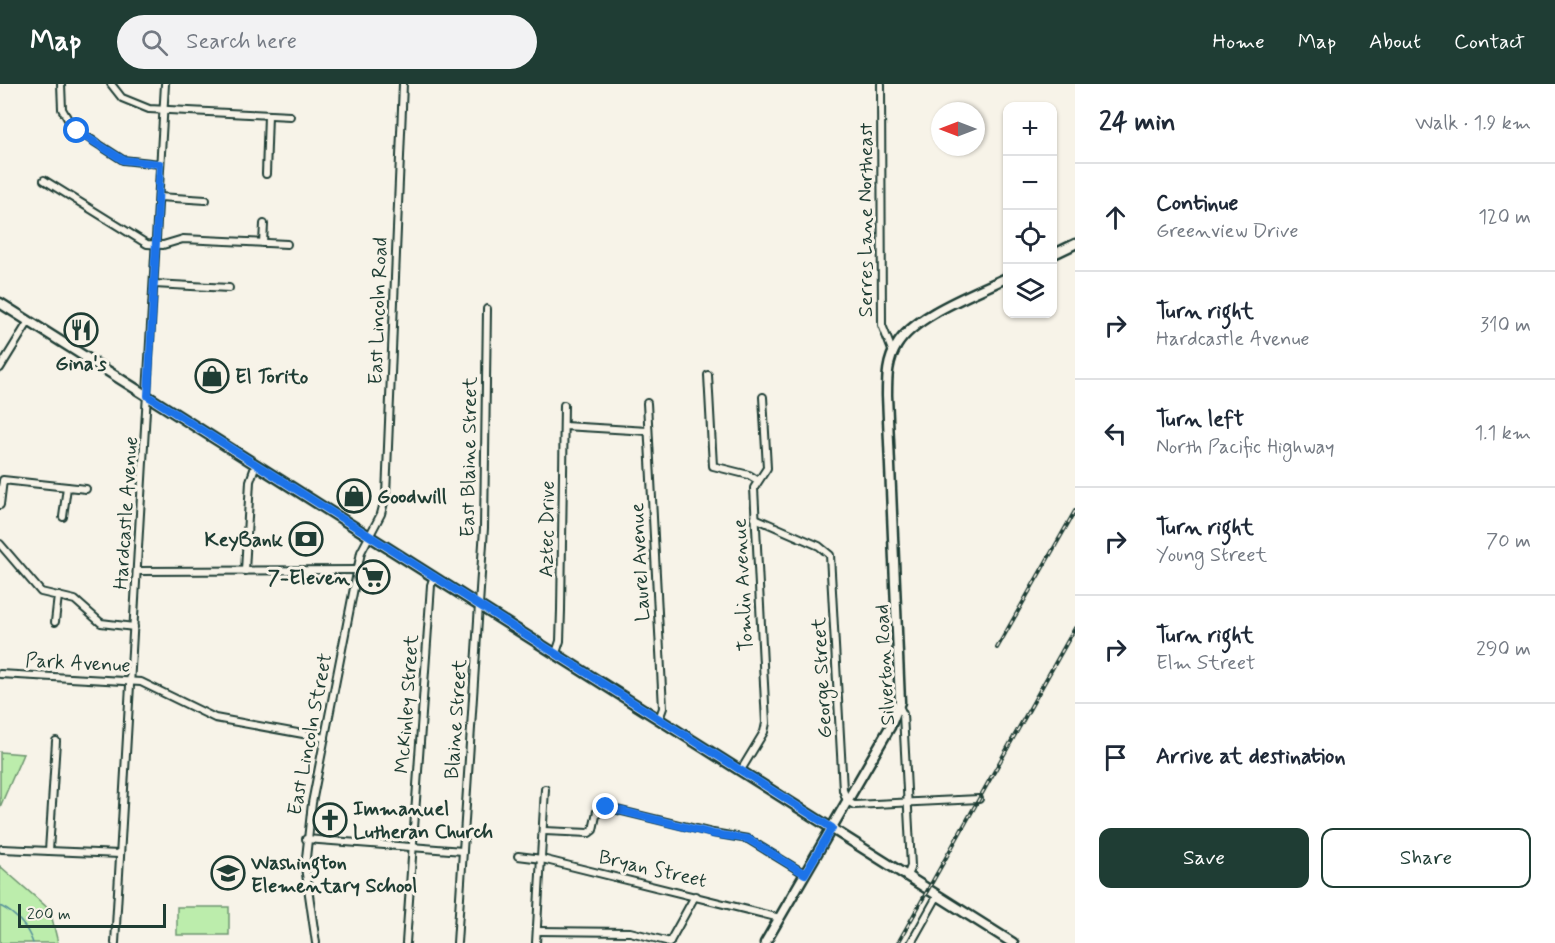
<!DOCTYPE html>
<html lang="en">
<head>
<meta charset="utf-8">
<style>
	:root { --surface:#fff; --page:#f2f2f3; --text:#1f2937; --muted:#747a83; --line:#e0e1e3; --accent:#1f3d34 }
	body { margin:0; font-family:Mynerve,sans-serif; background:var(--page); color:var(--text) }
	.controls { position:absolute; right:18px; top:18px; display:grid; overflow:hidden; border-radius:12px; box-shadow:0 2px 4px #0004 }
	.controls button { width:54px; height:54px; display:grid; place-items:center; padding:0; border:0; border-bottom:2px solid var(--line); background:var(--surface); color:var(--text); font:30px sans-serif }
	.compass { position:absolute; left:931px; top:18px; width:54px; height:54px; border-radius:50%; background:var(--surface); box-shadow:0 2px 4px #0004; rotate:270deg }
	.scale { position:absolute; left:18px; bottom:15px; width:148px; box-sizing:border-box; padding-left:6px; border:3px solid #1f3d34; border-top:0; font-size:16px; line-height:21px; white-space:nowrap; color:#1f3d34; -webkit-text-stroke:4px #f7f3e8; paint-order:stroke }
	.stop { position:absolute; width:18px; height:18px; margin:-14px; border:4px solid #1a73e8; border-radius:50%; background:#fff }
	.stop.end { background:#1a73e8; border-color:#fff; box-shadow:0 2px 6px #0008 }
	.list { margin:0; padding:0; list-style:none }
	h2 { display:flex; justify-content:space-between; align-items:center; height:78px; margin:0; padding:0 24px; font-size:26px }
	h2 small { font-size:20px; font-weight:400; color:var(--muted) }
	.list li { display:grid; grid-template-columns:39px 1fr auto; gap:18px; align-items:center; box-sizing:border-box; height:108px; padding:0 24px; border-top:2px solid var(--line) }
	.list b { display:block; font-size:22px; white-space:nowrap }
	.list p { margin:0; font-size:20px; white-space:nowrap; color:var(--muted) }
	.list em { font-size:20px; font-style:normal; color:var(--muted) }
	.actions { display:flex; gap:12px; padding:18px 24px }
	.actions a { flex:1; padding:14px 0; border:2px solid var(--accent); border-radius:12px; text-align:center; font-size:21px; color:var(--accent) }
	.actions .main { background:var(--accent); color:#fff }
	.icon { flex:none; width:33px; height:33px; fill:none; stroke:currentColor; stroke-width:2; stroke-linecap:round; stroke-linejoin:round }
	.map { position:relative; flex:none; width:1075px; height:859px; overflow:hidden }
	header { display:flex; align-items:center; gap:36px; box-sizing:border-box; height:84px; padding:0 30px; background:var(--accent); color:#fff }
	header strong { font-size:28px }
	nav { display:flex; gap:33px; margin-inline-start:auto; font-size:21px }
	.search { width:420px; height:54px; background:var(--page); display:flex; align-items:center; gap:15px; box-sizing:border-box; padding:0 21px; border-radius:33px; color:var(--muted); font-size:22px }
	main { display:flex }
	aside { flex:1; background:var(--surface) }
	.map>svg:first-child { display:block }
	.green { fill:#bcedac; stroke:#6e9570; stroke-width:1.5 }
	.lines { fill:none; stroke-linecap:round; stroke-linejoin:round }
	.stream { stroke:#59949b; stroke-width:1.5 }
	.minor-casing { stroke:#1f3d34; stroke-width:10 }
	.major-casing { stroke:#1f3d34; stroke-width:13 }
	.minor { stroke:#f7f3e8; stroke-width:6 }
	.major { stroke:#f7f3e8; stroke-width:8 }
	.rail-casing { stroke:#1f3d34; stroke-width:4 }
	.rail { stroke:#f7f3e8; stroke-width:1.5; stroke-dasharray:4.5; stroke-linecap:butt }
	.route { stroke:#1a73e8; stroke-width:8 }
	.labels { text-anchor:middle; stroke-width:6; stroke-linejoin:round; paint-order:stroke }
	.street-label { font-size:20px; fill:#1f3d34; stroke:#f7f3e8 }
	.poi-label { font-size:20px; font-weight:bold; fill:#1f3d34; stroke:#f7f3e8; text-anchor:start }
</style>
</head>
<body>
<header>
<strong>Map</strong>
<div class="search"><svg class="icon" aria-label="search" viewBox="0 0 24 24"><circle cx="10" cy="10" r="6"/><path d="M15 15l6 6"/></svg>Search here</div>
<nav><a>Home</a><a>Map</a><a>About</a><a>Contact</a></nav>
</header>
<main>
<div class="map">
<svg width="1075" height="859" viewBox="0 0 1075 859">
	<rect width="100%" height="100%" fill="#f7f3e8"/>
	<filter id="ink" filterUnits="userSpaceOnUse"><feTurbulence type="fractalNoise" baseFrequency=".0167" numOctaves="2"/><feDisplacementMap in="SourceGraphic" scale="12" xChannelSelector="R" yChannelSelector="G"/><feConvolveMatrix kernelMatrix="1 2 1 2 8 2 1 2 1" color-interpolation-filters="sRGB"/></filter>
	<g filter="url(#ink)">
		<!-- green -->
		<g class="green">
			<polygon points="0,668 23,670 0,723"/>
			<polygon points="0,782 50,826 58,859 0,859"/>
			<rect x="177" y="823" width="52" height="28"/>
		</g>
		<g class="lines">
			<!-- stream -->
			<path class="stream" d="M0,822C16,830 27,842 33,859"/>
			<!-- minor casing -->
			<g class="minor-casing">
				<g id="minor">
					<polyline points="61,0 62,25 73,44 123,76 160,80"/>
					<polyline points="111,0 122,14 149,25 290,32"/>
					<polyline points="881,0 882,241 893,269"/>
					<polyline points="266,90 268,31"/>
					<polyline points="44,96 147,160 163,161 183,155 287,160"/>
					<polyline points="159,113 206,116"/>
					<polyline points="263,159 264,140"/>
					<polyline points="154,200 229,204"/>
					<polyline points="0,284 29,237"/>
					<polyline points="708,291 713,382 749,391 757,396"/>
					<polyline points="647,319 663,624 659,635"/>
					<polyline points="564,342 648,347"/>
					<polyline points="0,421 3,396 86,405"/>
					<polyline points="63,433 67,403"/>
					<polyline points="755,434 819,462 830,471 843,706 847,717 854,721 979,715"/>
					<polyline points="0,460 41,508 75,516 101,539 134,543"/>
					<polyline points="138,487 357,486"/>
					<polyline points="245,487 250,397 256,380"/>
					<polyline points="55,538 58,512"/>
					<polyline points="556,569 560,557 561,526 564,321"/>
					<polyline points="0,590 141,598 215,634 325,654"/>
					<polyline points="899,622 903,630 911,782 907,792"/>
					<polyline points="741,686 764,648 766,639 754,404 767,384 763,313"/>
					<polyline points="544,747 589,749 593,746 597,727 609,724 713,749 748,755 805,790"/>
					<polyline points="306,755 463,767"/>
					<polyline points="2,765 120,770"/>
					<polyline points="49,767 56,657"/>
					<polyline points="518,772 542,775 780,834"/>
					<polyline points="537,847 630,848 670,858"/>
					<polyline points="115,859 165,0"/>
					<polyline points="316,859 305,783 312,719 361,468 381,430 386,411 403,0"/>
					<polyline points="406,859 431,501 434,492"/>
					<polyline points="457,859 484,444 487,225"/>
					<polyline points="536,859 545,705"/>
					<polyline points="669,859 695,812"/>
					<polyline points="911,859 938,811"/>
				</g>
			</g>
			<!-- major casing -->
			<g class="major-casing">
				<g id="major">
					<polyline points="1052,171 1075,160"/>
					<polyline points="0,219 1013,859"/>
					<path d="M765,859L890,643L900,618L887,311C887,293 887,277 897,261C915,231 976,209 1008,193"/>
				</g>
			</g>
			<!-- minor -->
			<use href="#minor" class="minor"/>
			<!-- major -->
			<use href="#major" class="major"/>
			<!-- rail casing -->
			<g class="rail-casing">
				<g id="rail">
					<polyline points="997,564 1075,427"/>
					<polyline points="898,859 1075,544"/>
				</g>
			</g>
			<!-- rail -->
			<use href="#rail" class="rail"/>
		</g>
	</g>
	<g class="lines" filter="url(#ink)">
		<!-- route -->
		<polyline class="route" points="77,47 123,76 160,80 148,312 832,744 805,790 748,755 713,750 606,723"/>
	</g>
	<!-- icons -->
	<defs>
		<g id="restaurant-ring" transform="scale(1.725)"><circle r="9.5" fill="#f7f3e8" stroke="#1f3d34" stroke-width="1.5"/><path d="M-5-6h1v4h1v-4h1v4h1v-4h1v5L-1.5 .5V6h-2V.5L-5-1ZM5-6V6H3V1.5H1.5Q1.5-4 5-6Z" fill="#1f3d34"/></g>
		<g id="shop-ring" transform="scale(1.725)"><circle r="9.5" fill="#f7f3e8" stroke="#1f3d34" stroke-width="1.5"/><path d="M-5-2.5h2.3a2.7 3.5 0 0 1 5.4 0H5L5.5 6h-11ZM-1.5-2.5h3a1.5 2.3 0 0 0-3 0Z" fill="#1f3d34"/></g>
		<g id="bank-ring" transform="scale(1.725)"><circle r="9.5" fill="#f7f3e8" stroke="#1f3d34" stroke-width="1.5"/><path d="M-6-4H6V4H-6ZM0-2.3a2.3 2.3 0 1 0 0 4.6a2.3 2.3 0 1 0 0-4.6Z" fill="#1f3d34"/></g>
		<g id="supermarket-ring" transform="scale(1.725)"><circle r="9.5" fill="#f7f3e8" stroke="#1f3d34" stroke-width="1.5"/><path d="M-6-5.5h2.5l.6 2H6L4.5 2H-2.5L-4.4-4H-6ZM-1.5 3.2a1.3 1.3 0 1 0 .1 0ZM3 3.2a1.3 1.3 0 1 0 .1 0Z" fill="#1f3d34"/></g>
		<g id="church-ring" transform="scale(1.725)"><circle r="9.5" fill="#f7f3e8" stroke="#1f3d34" stroke-width="1.5"/><path d="M-1.2-6h2.4v3.5h3.3v2.4h-3.3V6h-2.4V-.1h-3.3v-2.4h3.3Z" fill="#1f3d34"/></g>
		<g id="school-ring" transform="scale(1.725)"><circle r="9.5" fill="#f7f3e8" stroke="#1f3d34" stroke-width="1.5"/><path d="M0-5L7-2L0 1L-7-2ZM-4 1L0 2.5L4 1V4Q0 6-4 4Z" fill="#1f3d34"/></g>
	</defs>
	<g fill-rule="evenodd">
		<use href="#restaurant-ring" x="81" y="246"/>
		<use href="#shop-ring" x="212" y="292"/>
		<use href="#shop-ring" x="354" y="412"/>
		<use href="#bank-ring" x="306" y="455"/>
		<use href="#supermarket-ring" x="373" y="493"/>
		<use href="#church-ring" x="330" y="736"/>
		<use href="#school-ring" x="228" y="789"/>
	</g>
	<g class="labels">
		<!-- street labels -->
		<g class="street-label">
			<text transform="translate(865 136) rotate(-90)" y="7">Serres Lane Northeast</text>
			<text transform="translate(377 227) rotate(-88)" y="7">East Lincoln Road</text>
			<text transform="translate(468 373) rotate(-89)" y="7">East Blaine Street</text>
			<text transform="translate(125 429) rotate(-86)" y="7">Hardcastle Avenue</text>
			<text transform="translate(546 445) rotate(-89)" y="7">Aztec Drive</text>
			<text transform="translate(639 478) rotate(-93)" y="7">Laurel Avenue</text>
			<text transform="translate(742 501) rotate(-93)" y="7">Tomlin Avenue</text>
			<text transform="translate(78 578) rotate(3)" y="7">Park Avenue</text>
			<text transform="translate(884 581) rotate(-93)" y="7">Silverton Road</text>
			<text transform="translate(821 594) rotate(-93)" y="7">George Street</text>
			<text transform="translate(406 620) rotate(-86)" y="7">McKinley Street</text>
			<text transform="translate(455 635) rotate(-86)" y="7">Blaine Street</text>
			<text transform="translate(309 650) rotate(-79)" y="7">East Lincoln Street</text>
			<text transform="translate(653 784) rotate(13)" y="7">Bryan Street</text>
		</g>
		<!-- poi labels -->
		<g class="poi-label">
			<text x="81" y="286" text-anchor="middle">Gina's</text>
			<text x="235" y="299">El Torito</text>
			<text x="377" y="419">Goodwill</text>
			<text x="283" y="462" text-anchor="end">KeyBank</text>
			<text x="350" y="500" text-anchor="end">7-Eleven</text>
			<text x="353" y="731">Immanuel<tspan x="353" dy="23">Lutheran Church</tspan></text>
			<text x="251" y="785">Washington<tspan x="251" dy="23">Elementary School</tspan></text>
		</g>
	</g>
</svg>
<div class="controls">
<button>+</button>
<button>−</button>
<button><svg class="icon" aria-label="locate" viewBox="0 0 24 24"><circle cx="12" cy="12" r="6"/><path d="M12 2v4M12 18v4M2 12h4M18 12h4"/></svg></button>
<button><svg class="icon" aria-label="layers" viewBox="0 0 24 24"><path d="M12 4l9 5-9 5-9-5zM3 14l9 5 9-5"/></svg></button>
</div>
<svg class="compass" viewBox="-18 -18 36 36"><path d="M0-13l5 13h-10z" fill="#e53935"/><path d="M0 13l5-13h-10z" fill="#747a83"/></svg>
<div class="scale">200 m</div>
<div class="stop" style="left:77px;top:47px"></div>
<div class="stop end" style="left:606px;top:723px"></div>
</div>
<aside>
<h2>24 min<small>Walk · 1.9 km</small></h2>
<ul class="list">
<li><svg class="icon" aria-label="ahead" viewBox="0 0 24 24"><path d="M12 20V5M6 11l6-6 6 6"/></svg><div><b>Continue</b><p>Greenview Drive</p></div><em>120 m</em></li>
<li><svg class="icon" aria-label="right" viewBox="0 0 24 24"><path d="M7 20v-9h11M14 6l5 5-5 5"/></svg><div><b>Turn right</b><p>Hardcastle Avenue</p></div><em>310 m</em></li>
<li><svg class="icon" aria-label="left" viewBox="0 0 24 24"><path d="M17 20v-9H6M10 6l-5 5 5 5"/></svg><div><b>Turn left</b><p>North Pacific Highway</p></div><em>1.1 km</em></li>
<li><svg class="icon" aria-label="right" viewBox="0 0 24 24"><path d="M7 20v-9h11M14 6l5 5-5 5"/></svg><div><b>Turn right</b><p>Young Street</p></div><em>70 m</em></li>
<li><svg class="icon" aria-label="right" viewBox="0 0 24 24"><path d="M7 20v-9h11M14 6l5 5-5 5"/></svg><div><b>Turn right</b><p>Elm Street</p></div><em>290 m</em></li>
<li><svg class="icon" aria-label="arrive" viewBox="0 0 24 24"><path d="M6 21V4h12l-3 4 3 4H6"/></svg><div><b>Arrive at destination</b></div></li>
</ul>
<div class="actions"><a class="main">Save</a><a>Share</a></div>
</aside>
</main>
</body>
</html>
